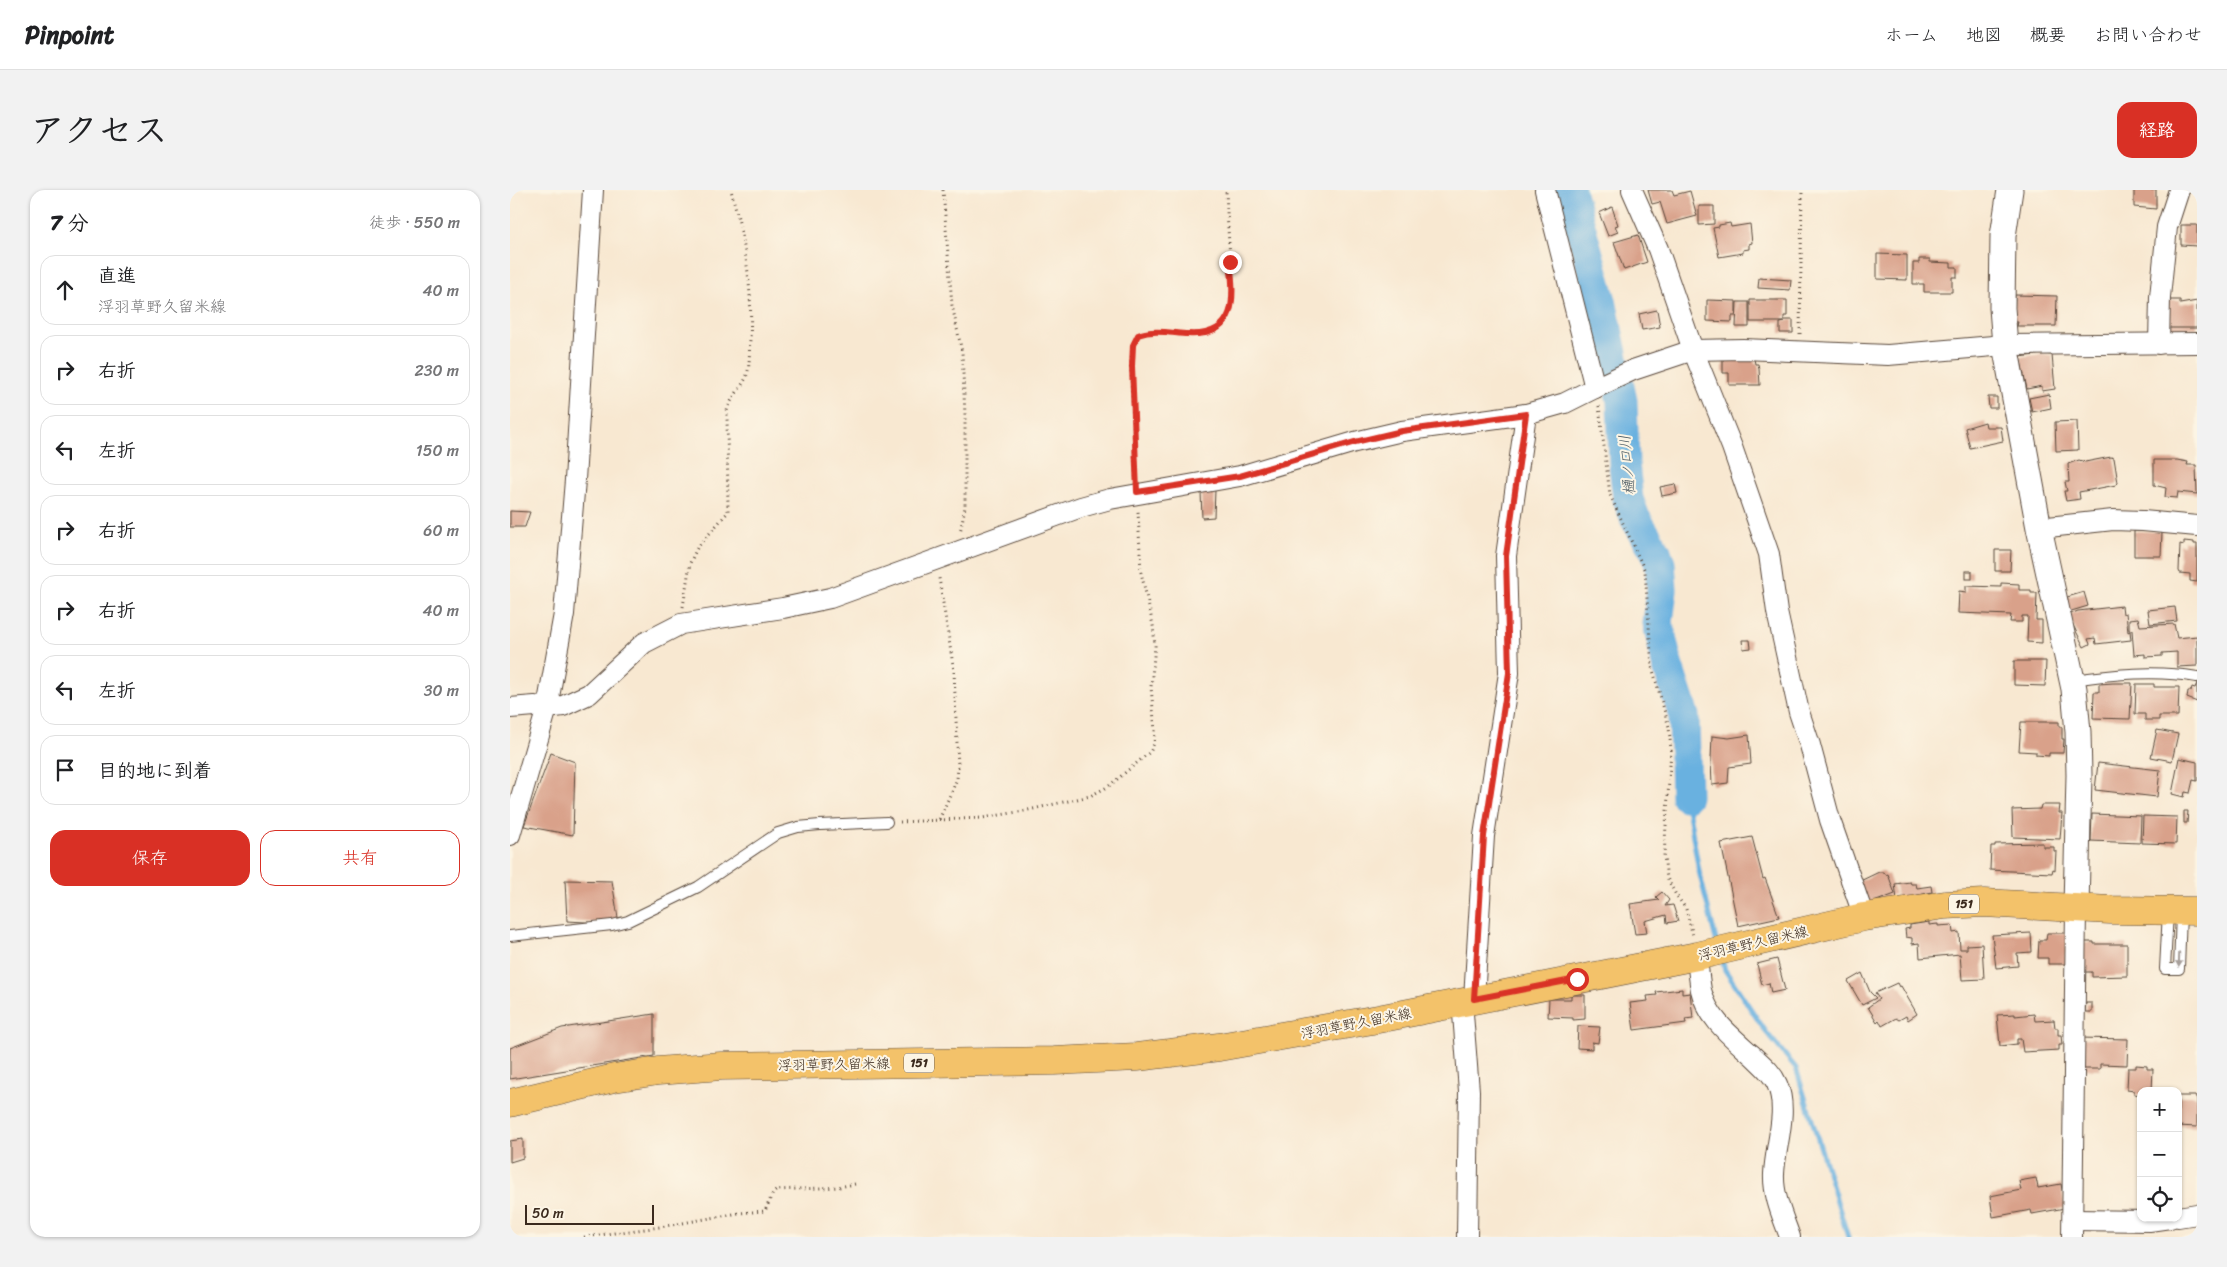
<!DOCTYPE html>
<html lang="ja">
<head>
<meta charset="utf-8">
<style>
	:root { --surface:#fff; --page:#f2f2f2; --text:#202124; --muted:#757577; --line:#e0e0e0; --accent:#d93025 }
	body { margin:0; font-family:Sriracha,"Klee One",sans-serif; background:var(--page); color:var(--text) }
	.controls { position:absolute; right:15px; bottom:15px; display:grid; overflow:hidden; border-radius:10px; box-shadow:0 1px 4px #0004 }
	.controls button { width:45px; height:45px; display:grid; place-items:center; padding:0; border:0; border-bottom:1px solid var(--line); background:var(--surface); color:var(--text); font:25px sans-serif }
	.scale { position:absolute; left:15px; bottom:12px; width:129px; box-sizing:border-box; padding-left:5px; border:2px solid #3b2a1e; border-top:0; font-size:14px; line-height:18px; white-space:nowrap; color:#3b2a1e; -webkit-text-stroke:4px #fcf5e5; paint-order:stroke }
	.stop { position:absolute; width:15px; height:15px; margin:-11px; border:4px solid #d93025; border-radius:50%; background:#fff }
	.stop.end { background:#d93025; border-color:#fff; box-shadow:0 1px 5px #0008 }
	.list { margin:0; padding:0; list-style:none }
	h2 { display:flex; justify-content:space-between; align-items:center; height:65px; margin:0; padding:0 20px; font-size:21px }
	h2 small { font-size:16px; font-weight:400; color:var(--muted) }
	.list li { display:grid; grid-template-columns:32px 1fr auto; gap:15px; align-items:center; box-sizing:border-box; height:70px; margin:0 10px 10px; padding:0 10px; border:1px solid var(--line); border-radius:15px }
	.list b { display:block; font-size:19px; white-space:nowrap }
	.list p { margin:0; font-size:16px; white-space:nowrap; color:var(--muted) }
	.list em { font-size:16px; font-style:normal; color:var(--muted) }
	.actions { display:flex; gap:10px; padding:15px 20px }
	.actions a { flex:1; padding:11px 0; border:1px solid var(--accent); border-radius:15px; text-align:center; font-size:18px; color:var(--accent) }
	.actions .main { background:var(--accent); color:#fff }
	.icon { flex:none; width:28px; height:28px; fill:none; stroke:currentColor; stroke-width:2; stroke-linecap:round; stroke-linejoin:round }
	.map { position:relative; flex:none; width:1687px; height:1047px; overflow:hidden; border-radius:15px }
	header { display:flex; align-items:center; gap:30px; box-sizing:border-box; height:70px; padding:0 25px; background:var(--surface); border-bottom:1px solid var(--line) }
	header strong { font-size:24px }
	nav { display:flex; gap:28px; margin-inline-start:auto; font-size:18px }
	.intro { display:flex; align-items:center; justify-content:space-between; box-sizing:border-box; height:120px; padding:0 30px }
	h1 { margin:0; font-size:35px }
	.button { padding:12px 22px; border-radius:15px; background:var(--accent); color:#fff; font-size:18px; font-weight:700 }
	main { display:flex; gap:30px; padding:0 30px }
	aside { flex:1; background:var(--surface); border-radius:15px; box-shadow:0 1px 4px #0004 }
	.map>svg:first-child { display:block }
	.lines { fill:none; stroke-linecap:round; stroke-linejoin:round }
	.stream { stroke:#69b1e0; stroke-width:5 }
	.river { stroke:#69b1e0; stroke-width:31 }
	.building { fill:#d9a18a }
	.service-casing { stroke:#574639; stroke-width:12 }
	.minor-casing { stroke:#574639; stroke-width:22 }
	.tertiary-casing { stroke:#574639; stroke-width:27 }
	.primary-casing { stroke:#574639; stroke-width:29 }
	.path { stroke:#574639; stroke-width:3; stroke-dasharray:1 4; stroke-linecap:butt }
	.service { stroke:#fff; stroke-width:10 }
	.minor { stroke:#fff; stroke-width:20 }
	.tertiary { stroke:#fff; stroke-width:25 }
	.primary { stroke:#f3c26a; stroke-width:28 }
	.oneway { fill:#a79f9a }
	.route { stroke:#d93025; stroke-width:6 }
	.labels { text-anchor:middle; stroke-width:4; stroke-linejoin:round; paint-order:stroke }
	.shield { fill:#fcf5e5; stroke:#75675a; stroke-width:1 }
	.shield-label { font-size:12px; font-weight:bold; fill:#3b2a1e }
	.street-label { font-size:14px; fill:#3b2a1e; stroke:#fcf5e5 }
	.water-label { font-size:15px; font-style:italic; fill:#4b5962; stroke:#fcf5e5 }
</style>
</head>
<body>
<header>
<strong>Pinpoint</strong>
<nav><a>ホーム</a><a>地図</a><a>概要</a><a>お問い合わせ</a></nav>
</header>
<div class="intro"><h1>アクセス</h1><a class="button">経路</a></div>
<main>
<aside>
<h2>7 分<small>徒歩 · 550 m</small></h2>
<ul class="list">
<li><svg class="icon" aria-label="ahead" viewBox="0 0 24 24"><path d="M12 20V5M6 11l6-6 6 6"/></svg><div><b>直進</b><p>浮羽草野久留米線</p></div><em>40 m</em></li>
<li><svg class="icon" aria-label="right" viewBox="0 0 24 24"><path d="M7 20v-9h11M14 6l5 5-5 5"/></svg><div><b>右折</b></div><em>230 m</em></li>
<li><svg class="icon" aria-label="left" viewBox="0 0 24 24"><path d="M17 20v-9H6M10 6l-5 5 5 5"/></svg><div><b>左折</b></div><em>150 m</em></li>
<li><svg class="icon" aria-label="right" viewBox="0 0 24 24"><path d="M7 20v-9h11M14 6l5 5-5 5"/></svg><div><b>右折</b></div><em>60 m</em></li>
<li><svg class="icon" aria-label="right" viewBox="0 0 24 24"><path d="M7 20v-9h11M14 6l5 5-5 5"/></svg><div><b>右折</b></div><em>40 m</em></li>
<li><svg class="icon" aria-label="left" viewBox="0 0 24 24"><path d="M17 20v-9H6M10 6l-5 5 5 5"/></svg><div><b>左折</b></div><em>30 m</em></li>
<li><svg class="icon" aria-label="arrive" viewBox="0 0 24 24"><path d="M6 21V4h12l-3 4 3 4H6"/></svg><div><b>目的地に到着</b></div></li>
</ul>
<div class="actions"><a class="main">保存</a><a>共有</a></div>
</aside>
<div class="map">
<svg width="1687" height="1047" viewBox="0 0 1687 1047">
	<rect width="100%" height="100%" fill="#fcf5e5"/>
	<filter id="ink" filterUnits="userSpaceOnUse"><feTurbulence type="fractalNoise" baseFrequency=".02" numOctaves="2"/><feDisplacementMap in="SourceGraphic" scale="10" xChannelSelector="R" yChannelSelector="G"/><feConvolveMatrix kernelMatrix="1 2 1 2 8 2 1 2 1" color-interpolation-filters="sRGB"/></filter>
	<filter id="wash" filterUnits="userSpaceOnUse"><feTurbulence type="fractalNoise" baseFrequency=".0096" numOctaves="4" result="noise"/><feDisplacementMap in="SourceGraphic" scale="20" xChannelSelector="R" yChannelSelector="G"/><feGaussianBlur stdDeviation="1.12" result="paint"/><feColorMatrix in="noise" values="0 0 0 0 0 0 0 0 0 0 0 0 0 0 0 0 0 1.4 0 .05"/><feComposite in="paint" operator="in"/></filter>
	<g filter="url(#wash)">
		<rect width="100%" height="100%" fill="#f8e8d1"/>
		<g class="lines">
			<!-- stream -->
			<g class="stream">
				<polyline points="1176,606 1189,681 1207,754"/>
				<polyline points="1212,769 1215,780 1256,842 1286,878 1338,1047"/>
			</g>
			<!-- river -->
			<polyline class="river" points="1060,0 1091,111 1112,211 1114,274 1118,309 1125,328 1146,362 1150,374 1152,399 1148,433 1157,474 1174,526 1176,606"/>
		</g>
		<g id="blocks">
			<!-- building -->
			<g class="building">
				<polygon points="1138,0 1162,0 1164,5 1180,1 1187,26 1157,34 1150,12 1142,14"/>
				<polygon points="1624,0 1646,0 1646,19 1624,17"/>
				<polygon points="1189,16 1204,16 1204,34 1189,35"/>
				<polygon points="1102,17 1108,35 1105,36 1108,42 1098,46 1089,23"/>
				<polygon points="1220,33 1221,37 1240,34 1242,53 1239,54 1239,59 1233,60 1233,63 1209,67 1203,38 1209,37 1209,35"/>
				<polygon points="1671,35 1687,35 1687,56 1671,55"/>
				<polygon points="1128,45 1137,72 1114,80 1104,52"/>
				<polygon points="1367,64 1397,65 1397,90 1367,89"/>
				<polygon points="1409,69 1420,69 1420,72 1441,73 1441,77 1447,77 1447,87 1442,87 1442,102 1414,102 1414,94 1403,94 1403,73 1409,73"/>
				<polygon points="1249,88 1281,90 1280,100 1248,98"/>
				<polygon points="1505,105 1547,106 1546,136 1507,136 1508,132 1504,132"/>
				<polygon points="1197,110 1226,111 1226,126 1222,126 1222,132 1197,131"/>
				<polygon points="1240,110 1277,110 1277,126 1274,126 1274,130 1283,130 1283,143 1270,143 1270,133 1275,132 1240,132"/>
				<polygon points="1658,110 1670,110 1670,114 1687,111 1687,138 1658,138"/>
				<polygon points="1227,112 1239,112 1239,137 1226,137"/>
				<polygon points="1147,120 1150,137 1132,140 1129,124"/>
				<polygon points="1532,164 1542,165 1545,199 1532,201 1532,196 1517,199 1510,167"/>
				<polygon points="1213,169 1244,169 1245,174 1248,174 1249,179 1250,195 1219,195 1219,183 1213,183"/>
				<polygon points="1539,204 1541,218 1522,222 1519,208"/>
				<polygon points="1478,207 1487,207 1487,218 1479,218"/>
				<polygon points="1567,231 1568,260 1546,261 1545,232"/>
				<polygon points="1475,232 1476,237 1491,237 1493,251 1460,258 1455,238"/>
				<polygon points="1601,267 1604,268 1608,293 1606,295 1569,302 1570,309 1556,311 1554,301 1557,301 1555,292 1559,292 1558,274 1569,270 1575,272"/>
				<polygon points="1644,270 1667,270 1678,272 1677,275 1686,275 1687,304 1668,302 1667,308 1655,307 1656,298 1644,295"/>
				<polygon points="1165,294 1167,303 1152,306 1150,297"/>
				<polygon points="705,300 704,327 692,328 691,302"/>
				<polygon points="0,321 20,322 15,337 0,337"/>
				<polygon points="1624,341 1652,342 1651,366 1624,366"/>
				<polygon points="1674,351 1684,352 1684,354 1687,354 1687,392 1680,391 1680,384 1670,383 1669,381 1670,354 1674,355"/>
				<polygon points="1485,360 1501,360 1500,381 1485,381"/>
				<rect x="1456" y="381" width="6" height="8"/>
				<polygon points="1491,393 1509,394 1509,400 1521,400 1521,403 1527,403 1526,430 1532,430 1532,453 1517,452 1518,426 1512,426 1512,432 1500,432 1501,425 1448,423 1449,401 1456,402 1456,396 1491,397"/>
				<polygon points="1574,402 1578,416 1558,422 1554,408"/>
				<polygon points="1612,416 1613,424 1616,423 1618,442 1620,441 1621,450 1586,454 1585,448 1578,449 1580,454 1574,457 1558,425 1568,421"/>
				<polygon points="1665,417 1667,431 1640,434 1638,420"/>
				<polygon points="1628,428 1630,436 1664,434 1667,448 1687,446 1687,476 1667,477 1667,462 1652,463 1652,466 1635,467 1635,464 1624,465 1622,440 1619,440 1619,429"/>
				<polygon points="1232,450 1240,450 1241,458 1233,459"/>
				<polygon points="1504,471 1536,471 1535,496 1504,495"/>
				<polygon points="1603,493 1622,493 1620,529 1583,528 1584,502 1589,502 1589,494"/>
				<polygon points="1687,493 1687,512 1677,508 1678,501 1681,501 1682,497 1685,498"/>
				<polygon points="1626,494 1644,494 1644,497 1669,497 1668,526 1649,526 1649,530 1635,530 1635,524 1625,524"/>
				<polygon points="1511,532 1549,532 1549,537 1552,537 1552,549 1554,549 1553,563 1539,563 1539,566 1526,565 1526,562 1509,561"/>
				<polygon points="1647,540 1668,544 1662,571 1641,567"/>
				<polygon points="1239,545 1241,574 1219,577 1218,593 1202,595 1201,570 1202,546 1219,548"/>
				<polygon points="41,563 65,572 63,645 14,636"/>
				<polygon points="1669,568 1687,572 1687,591 1683,590 1680,603 1675,602 1674,607 1662,604"/>
				<polygon points="1588,573 1650,580 1647,607 1585,600"/>
				<polygon points="1531,615 1550,615 1549,623 1552,623 1550,649 1503,647 1502,620 1530,619"/>
				<polygon points="1674,621 1678,621 1677,633 1674,633"/>
				<polygon points="1582,624 1631,626 1630,653 1581,651"/>
				<polygon points="1633,626 1667,627 1666,654 1632,653"/>
				<polygon points="1242,647 1253,689 1255,688 1269,727 1228,736 1211,653"/>
				<polygon points="1533,653 1533,657 1544,657 1544,661 1546,661 1545,680 1543,679 1542,683 1480,680 1481,656 1485,656 1485,654"/>
				<polygon points="1369,682 1374,682 1376,685 1378,684 1385,704 1356,715 1346,693"/>
				<polygon points="55,690 102,691 109,734 57,731"/>
				<polygon points="1400,692 1401,694 1406,694 1407,698 1421,696 1422,702 1387,710 1385,694"/>
				<polygon points="1152,702 1159,710 1155,716 1163,715 1168,731 1157,733 1156,725 1135,731 1137,743 1125,744 1120,714 1149,710 1146,707"/>
				<polygon points="1419,732 1419,735 1428,734 1428,736 1442,735 1443,743 1449,742 1450,759 1457,759 1457,755 1472,754 1474,789 1452,790 1450,764 1410,768 1409,753 1402,754 1402,748 1396,747 1395,739 1400,738 1400,735"/>
				<polygon points="1521,743 1522,762 1507,763 1508,776 1486,778 1482,745"/>
				<polygon points="1537,743 1557,743 1556,774 1538,774 1538,768 1528,768 1529,750 1536,750"/>
				<polygon points="1570,752 1584,752 1584,754 1617,754 1617,786 1582,787 1582,782 1570,782"/>
				<polygon points="1267,769 1275,800 1261,803 1259,793 1252,795 1247,774"/>
				<polygon points="1352,783 1360,802 1366,808 1352,815 1338,791"/>
				<polygon points="1387,793 1389,797 1391,796 1407,824 1398,830 1396,826 1389,830 1386,828 1372,836 1369,830 1367,832 1358,817 1369,809 1365,803"/>
				<polygon points="1172,799 1172,804 1180,803 1183,828 1175,829 1176,833 1124,840 1120,813 1138,811 1137,806 1147,805 1146,802"/>
				<polygon points="1061,805 1075,805 1075,829 1063,830 1063,828 1038,827 1039,809 1061,809"/>
				<polygon points="1576,813 1582,813 1582,822 1575,822"/>
				<polygon points="144,824 144,866 0,889 0,858 52,838"/>
				<polygon points="1505,824 1505,826 1524,824 1525,831 1544,830 1545,838 1548,838 1548,845 1551,845 1552,855 1549,855 1549,860 1513,862 1511,849 1507,849 1507,854 1490,856 1487,825"/>
				<polygon points="1068,836 1090,837 1088,853 1082,852 1082,859 1067,858"/>
				<polygon points="1570,848 1618,849 1617,875 1590,874 1590,879 1569,879"/>
				<polygon points="1626,875 1637,876 1637,879 1643,879 1642,901 1631,901 1631,905 1624,904 1624,901 1617,900 1618,878 1626,878"/>
				<polygon points="1668,906 1685,906 1687,909 1687,937 1668,936"/>
				<polygon points="13,949 13,968 0,972 0,951"/>
				<polygon points="1526,988 1528,998 1551,994 1555,1018 1522,1024 1521,1020 1483,1027 1480,1006 1511,1000 1509,991"/>
			</g>
		</g>
	</g>
	<g filter="url(#ink)">
		<use href="#blocks" fill-opacity="0" stroke="#574639" stroke-width="1"/>
		<g class="lines">
			<!-- service casing -->
			<g class="service-casing">
				<g id="service">
					<path d="M1563,490C1605,484 1645,480 1687,487"/>
					<polyline points="1658,721 1655,779 1669,779 1671,722"/>
					<polyline points="0,746 102,735 118,731 188,697 268,643 288,637 310,635 377,632"/>
				</g>
			</g>
			<!-- minor casing -->
			<g class="minor-casing">
				<g id="minor">
					<polyline points="1122,0 1148,59 1183,160 1222,257 1259,364 1267,422 1289,522 1300,555 1320,630 1354,727"/>
					<polyline points="1649,154 1650,107 1657,37 1669,0"/>
					<polyline points="1085,198 1123,180 1183,160 1233,159 1378,165 1495,155 1687,153"/>
					<polyline points="1529,338 1603,330 1633,331 1687,336"/>
					<polyline points="0,518 25,516 37,518 53,516 79,504 134,453 171,434 273,418 320,408 571,317 600,309 730,286 845,252 892,241 1016,224 1055,213 1085,198 1035,0"/>
					<polyline points="0,645 37,518 54,424 65,290 83,0"/>
					<path d="M1187,766C1188,777 1189,789 1191,800C1198,829 1221,846 1242,865C1251,874 1262,882 1267,894C1279,921 1265,956 1264,984C1263,1006 1273,1027 1280,1047"/>
					<polyline points="964,809 974,646 999,483 996,366 1016,224"/>
					<polyline points="952,811 959,901 957,1047"/>
					<polyline points="1668,1027 1687,1024"/>
					<polyline points="1563,1030 1639,1031 1660,1028"/>
					<polyline points="1562,1047 1566,718"/>
				</g>
			</g>
			<!-- tertiary casing -->
			<g class="tertiary-casing">
				<polyline id="tertiary" points="1500,0 1493,46 1492,118 1495,155 1529,338 1564,499 1568,542 1569,585 1566,718"/>
			</g>
			<!-- primary casing -->
			<g class="primary-casing">
				<polyline id="primary" points="0,913 104,888 148,881 211,876 544,871 627,867 709,857 868,829 1187,766 1354,727 1435,715 1474,713 1600,720 1687,721"/>
			</g>
			<!-- path -->
			<g class="path">
				<polyline points="433,0 442,115 452,162 455,225 455,317 450,343"/>
				<polyline points="1290,144 1292,0"/>
				<polyline points="1089,216 1100,305 1135,381 1142,477 1159,537 1161,560 1154,666 1157,688 1166,705 1176,719 1183,746"/>
				<path d="M626,287L621,175L623,155L628,145C649,137 670,146 692,144C732,141 721,92 720,65C718,43 717,22 716,0"/>
				<path d="M173,417L180,373L187,358L218,322L217,221C221,206 235,196 238,181C240,171 239,160 240,150C243,96 235,53 221,0"/>
				<polyline points="429,630 472,628 514,621 580,606 599,596 640,562 644,554 645,541 641,497 645,456 643,435 631,382 628,321"/>
				<polyline points="390,632 429,630 447,589 448,577 444,481 429,388"/>
				<polyline points="74,1047 150,1037 229,1023 255,1021 263,1003 267,1000 329,997 345,994"/>
			</g>
			<!-- service -->
			<use href="#service" class="service"/>
			<!-- minor -->
			<use href="#minor" class="minor"/>
			<!-- tertiary -->
			<use href="#tertiary" class="tertiary"/>
			<!-- primary -->
			<use href="#primary" class="primary"/>
		</g>
		<!-- one-way arrows -->
		<defs><path id="oneway-solid" d="M-6-.8H1V-3.2L6.5 0L1 3.2V.8H-6Z" transform="scale(1.25)"/></defs>
		<use class="oneway" href="#oneway-solid" transform="translate(1669 770) rotate(92)"/>
	</g>
	<g class="lines" filter="url(#ink)">
		<!-- route -->
		<path class="route" d="M720,72C725,109 727,147 678,144C660,143 644,139 628,145L623,155L622,176L627,302L730,286L845,252L892,241L1016,224L996,366L999,483L974,646L964,809L1067,789"/>
	</g>
	<g class="labels">
		<!-- shield labels -->
		<g class="shield">
			<rect x="1439" y="704.5" width="30" height="19" rx="4"/>
			<rect x="394" y="863.5" width="30" height="19" rx="4"/>
		</g>
		<g class="shield-label">
			<text x="1454" y="718">151</text>
			<text x="409" y="877">151</text>
		</g>
		<!-- street labels -->
		<g class="street-label">
			<text transform="translate(1243 753) rotate(-13)" y="5">浮羽草野久留米線</text>
			<text transform="translate(846 833) rotate(-11)" y="5">浮羽草野久留米線</text>
			<text transform="translate(324 874) rotate(-1)" y="5">浮羽草野久留米線</text>
		</g>
		<!-- water labels -->
		<g class="water-label">
			<text transform="translate(1117 275) rotate(-95)" y="5">樋ノ口川</text>
		</g>
	</g>
</svg>
<div class="controls">
<button>+</button>
<button>−</button>
<button><svg class="icon" aria-label="locate" viewBox="0 0 24 24"><circle cx="12" cy="12" r="6"/><path d="M12 2v4M12 18v4M2 12h4M18 12h4"/></svg></button>
</div>
<div class="scale">50 m</div>
<div class="stop" style="left:1067px;top:789px"></div>
<div class="stop end" style="left:720px;top:72px"></div>
</div>
</main>
</body>
</html>
